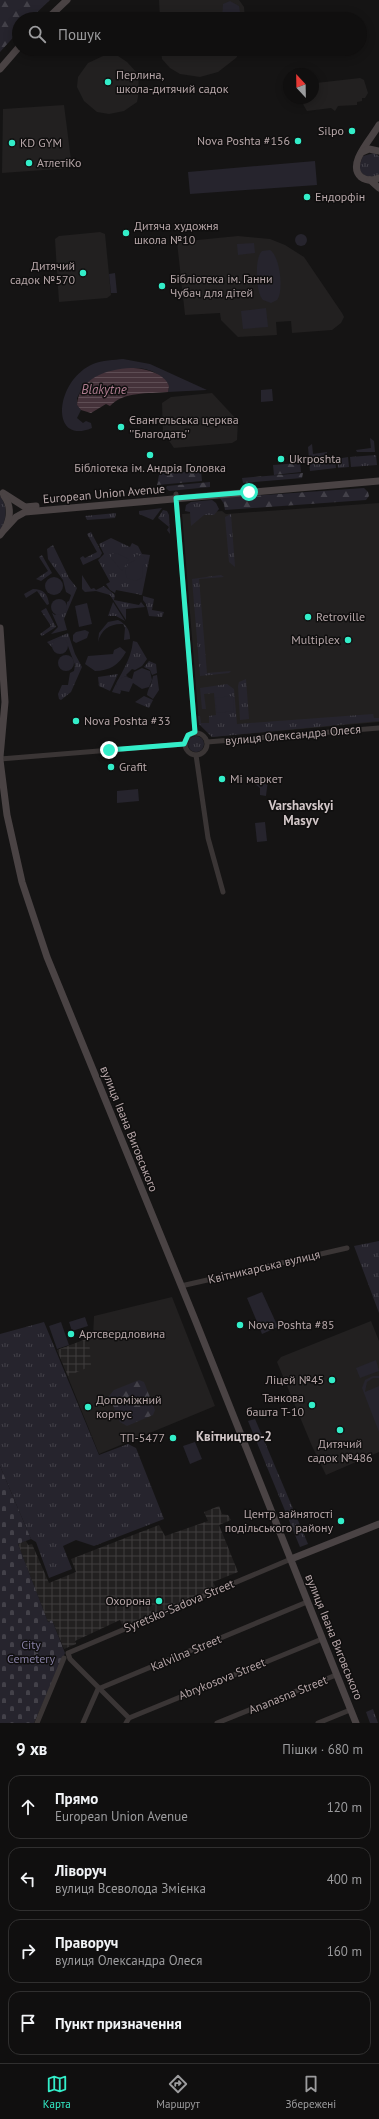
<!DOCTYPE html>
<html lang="uk">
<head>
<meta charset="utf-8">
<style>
	:root { --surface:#100f0f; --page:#191818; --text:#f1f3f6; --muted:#9c9c9e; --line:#302f2f; --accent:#33eec9 }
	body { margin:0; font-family:"PT Sans",sans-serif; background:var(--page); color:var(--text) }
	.compass { position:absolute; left:283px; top:68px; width:36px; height:36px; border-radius:50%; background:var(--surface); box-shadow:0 2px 10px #0003; rotate:338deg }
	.stop { position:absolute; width:12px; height:12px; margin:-9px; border:3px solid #33eec9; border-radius:50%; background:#fff }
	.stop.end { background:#33eec9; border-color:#fff; box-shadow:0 1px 4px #0008 }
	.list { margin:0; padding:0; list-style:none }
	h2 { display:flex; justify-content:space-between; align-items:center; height:52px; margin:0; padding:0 16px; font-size:17px }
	h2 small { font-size:13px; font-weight:400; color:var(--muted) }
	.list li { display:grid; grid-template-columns:26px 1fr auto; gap:12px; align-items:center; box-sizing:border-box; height:64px; margin:0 8px 8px; padding:0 8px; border:1px solid var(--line); border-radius:12px }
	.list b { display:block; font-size:15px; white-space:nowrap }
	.list p { margin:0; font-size:13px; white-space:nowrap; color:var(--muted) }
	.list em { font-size:13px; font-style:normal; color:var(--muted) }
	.icon { flex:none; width:22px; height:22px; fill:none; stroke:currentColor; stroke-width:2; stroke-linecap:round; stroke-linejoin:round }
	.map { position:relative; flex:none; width:379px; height:1723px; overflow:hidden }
	.search { position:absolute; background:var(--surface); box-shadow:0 2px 10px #0003; left:12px; right:12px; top:12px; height:44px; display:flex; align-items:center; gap:10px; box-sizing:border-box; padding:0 14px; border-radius:22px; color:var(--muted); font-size:15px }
	.sheet { height:340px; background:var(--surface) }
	nav { display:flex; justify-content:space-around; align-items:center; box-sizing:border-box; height:56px; border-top:1px solid var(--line); background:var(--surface); font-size:11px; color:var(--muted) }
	nav a { display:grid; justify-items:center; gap:2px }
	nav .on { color:var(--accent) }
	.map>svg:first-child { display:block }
	.built { fill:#222020 }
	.industrial { fill:url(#industrial-grid) }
	.grass { fill:url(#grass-tufts) }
	.forest { fill:url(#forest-firs) }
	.cemetery { fill:url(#cemetery-stones) }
	.green { fill:#26242d }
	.water { fill:url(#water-rules) }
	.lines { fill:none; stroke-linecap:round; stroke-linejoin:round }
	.street { stroke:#3a3535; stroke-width:5 }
	.secondary { stroke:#4a4344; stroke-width:7 }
	.route { stroke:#33eec9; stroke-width:5 }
	.poi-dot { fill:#33eec9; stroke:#100f0f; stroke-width:1.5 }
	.labels { text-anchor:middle; stroke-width:3; stroke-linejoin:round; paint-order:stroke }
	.poi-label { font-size:12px; fill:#b6a6a8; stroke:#100f0f; text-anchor:start }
	.street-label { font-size:12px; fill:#b6a6a8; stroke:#100f0f }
	.park-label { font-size:12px; fill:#847da0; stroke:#100f0f }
	.water-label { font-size:13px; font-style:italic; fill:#b07d91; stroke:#100f0f }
	.neighbourhood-label { font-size:13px; font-weight:bold; fill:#d2c7c8; stroke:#100f0f }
</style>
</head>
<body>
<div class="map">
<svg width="379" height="1723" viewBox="0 0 379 1723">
	<defs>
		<pattern id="industrial-grid" width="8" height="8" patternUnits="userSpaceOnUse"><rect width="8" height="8" fill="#222020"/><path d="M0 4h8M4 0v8" fill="none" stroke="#403d3e"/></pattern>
		<pattern id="grass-tufts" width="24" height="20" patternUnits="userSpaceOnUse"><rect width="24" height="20" fill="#26242d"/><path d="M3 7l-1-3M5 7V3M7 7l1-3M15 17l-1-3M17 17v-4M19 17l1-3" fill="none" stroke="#434149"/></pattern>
		<pattern id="forest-firs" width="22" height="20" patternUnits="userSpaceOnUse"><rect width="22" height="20" fill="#26242d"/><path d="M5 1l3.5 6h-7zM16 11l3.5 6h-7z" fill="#434149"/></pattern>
		<pattern id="cemetery-stones" width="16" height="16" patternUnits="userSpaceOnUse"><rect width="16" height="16" fill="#26242d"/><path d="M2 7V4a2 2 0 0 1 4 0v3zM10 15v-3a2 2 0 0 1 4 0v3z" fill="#434149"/></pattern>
		<pattern id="water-rules" width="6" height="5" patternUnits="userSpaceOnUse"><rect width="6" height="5" fill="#45323a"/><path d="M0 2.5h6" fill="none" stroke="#5e4d54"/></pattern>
	</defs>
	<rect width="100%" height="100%" fill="#151414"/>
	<!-- built -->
	<g class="built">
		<polygon points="159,0 239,0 244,7 245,19 160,19"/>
		<polygon points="161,49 242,49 236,58 218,72 200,77 180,74 170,68 162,59"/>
		<polygon points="115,54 127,62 138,74 139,91 137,102 124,111 109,114 97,112 84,101 77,87 78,77 88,63 103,56"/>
		<polygon points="360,78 364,80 368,93 365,98 362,98 362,101 357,102 357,105 338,106 335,111 331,108 307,111 304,106 301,98 313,98 313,79 315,79 316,83"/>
		<polygon points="64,105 72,168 2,173 3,109"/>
		<polygon points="100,232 105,234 111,295 107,298 59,302 55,239 59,236"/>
		<polygon points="238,236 270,239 285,245 304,257 342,313 344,317 341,323 332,330 292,333 291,321 276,322 277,335 238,337 221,320 220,313 185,315 177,242"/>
		<polygon points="212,393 238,421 237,440 232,443 174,448 163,432 162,403 171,397"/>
		<polygon points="379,503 379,722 212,737 199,724 182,514 222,511 226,514"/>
		<polygon points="172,1297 215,1406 99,1454 57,1350 93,1337 94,1316"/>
		<polygon points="371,1321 379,1341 379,1452 326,1475 312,1446 277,1362 281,1357"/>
	</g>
	<!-- industrial -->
	<g class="industrial">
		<polygon points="89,1338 91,1366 68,1376 57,1350"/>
		<polygon points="219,1506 222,1514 228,1515 231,1520 219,1525 238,1572 213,1582 216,1588 123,1627 120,1620 75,1641 76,1644 64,1649 52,1620 48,1622 18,1544 26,1541 28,1545 32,1544 49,1583 76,1572 71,1559 159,1525 165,1536 208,1521 204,1512"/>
	</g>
	<!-- grass -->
	<g class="grass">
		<path d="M374,153L379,156V174C370,179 362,177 359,167L363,156Z"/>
		<polygon points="370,438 374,441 375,452 357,452 356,450 371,448"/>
		<polygon points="312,444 313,454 327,452 327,455 309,458 308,447"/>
		<polygon points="376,455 377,465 351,467 350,457"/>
		<polygon points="348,457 349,467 338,468 337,459"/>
		<polygon points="335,459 336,468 310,471 309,461"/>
		<path d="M0,496C8,507 7,519 0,530Z"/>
		<polygon points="212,500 216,503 219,509 214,515 204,515 191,526 190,512 185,511 186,505 191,502"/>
		<polygon points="162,508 153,520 139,514 139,511"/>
		<polygon points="163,510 167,511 169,515 170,534 167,530 169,527 158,518"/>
		<polygon points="116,513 115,518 87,520 85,516"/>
		<polygon points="231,514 235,567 229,562 225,517"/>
		<polygon points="91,532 102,553 100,557 83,565 80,558 83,556 85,558 97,552 87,534"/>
		<polygon points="111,538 130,547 132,543 138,546 142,554 150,555 142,595 116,590 115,593 110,590 106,584 110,582 98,560 104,554 99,544"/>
		<polygon points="53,545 69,578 77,588 64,619 67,630 51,634 58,627 52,613 55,615 67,605 67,602 69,601 71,595 66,592 63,580 48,559 47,549"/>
		<polygon points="42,555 52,573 41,581 36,579 48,571 39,557"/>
		<polygon points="82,575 91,589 94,588 96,590 104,586 115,595 114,600 139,605 141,602 145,607 126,609 126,620 110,595 96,591 85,592 82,589"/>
		<polygon points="221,575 224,577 199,579 207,673 231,671 229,673 200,676 192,579"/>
		<path d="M33,589C43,589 48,594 49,604L47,605L37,591L26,598L24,594Z"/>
		<polygon points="143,596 154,599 152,610 164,612 162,617 149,616 146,604 143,600"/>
		<polygon points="113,602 125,621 116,616 108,616"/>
		<polygon points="46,608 56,627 42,636 40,634 51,626 41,611"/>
		<path d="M118,620C126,624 130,630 130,639L124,640L125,628L123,624C111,623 101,629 98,642L99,633L108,622Z"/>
		<polygon points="68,633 75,654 82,667 71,692 61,700 59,699 58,694 62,685 68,685 70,673 74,671 75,665 68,646 52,645 53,648 47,642"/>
		<path d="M133,641L137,642L147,659L142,666L135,670L132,669L126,675L128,677L125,676L116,684L121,691L120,694L112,692C120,674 131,661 133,641Z"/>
		<polygon points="149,661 156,664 157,673 152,675 150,670 144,667"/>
		<polygon points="118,674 110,691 99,686 98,677"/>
		<path d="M157,675L159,690L153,699L147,695C148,688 152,684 153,676Z"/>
		<polygon points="246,679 249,719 240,720 238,686 239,682"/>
		<polygon points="227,684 234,689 237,724 373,714 374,718 379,718 379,721 212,737 199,724 198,716 200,716 201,723 209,723 209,716 216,715 214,693 204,694 206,709 202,709 200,688"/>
		<polygon points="144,696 153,700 149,708 135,702"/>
		<circle cx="196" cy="744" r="8"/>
		<polygon points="379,1241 379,1313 354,1246"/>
		<polygon points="44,1322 99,1455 128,1444 136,1448 164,1519 94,1546 76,1540 63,1546 72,1569 49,1578 36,1542 31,1539 0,1466 0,1334"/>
		<polygon points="255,1419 308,1544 300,1547 248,1421"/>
		<polygon points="373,1709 378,1723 370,1723 366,1712"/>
	</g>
	<!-- forest -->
	<g class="forest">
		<polygon points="0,0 50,0 30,19 19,19 19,31 0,52"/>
		<polygon points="300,463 301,472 274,475 273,465"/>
		<polygon points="160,470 171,473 201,471 202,481 157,485"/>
		<polygon points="303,473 302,478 243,483 242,478"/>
		<polygon points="210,482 210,487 169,491 166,488 167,486"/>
		<polygon points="364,488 368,492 369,496 366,500 225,510 224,504 220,498"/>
		<polygon points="139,1380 144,1382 155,1410 153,1415 127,1426 120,1422 109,1396 114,1390"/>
	</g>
	<!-- cemetery -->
	<polygon class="cemetery" points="0,1466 31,1539 18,1544 48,1622 52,1620 65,1653 34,1723 0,1723"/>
	<!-- green -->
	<g class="green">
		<polygon points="230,1 239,6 241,19 222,19 223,4"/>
		<polygon points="315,161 317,185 190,194 188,172"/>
		<circle cx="301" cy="240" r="6"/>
		<polygon points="254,243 255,253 238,255 237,244"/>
		<path d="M270,250C280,256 284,291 277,300L271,303L263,300C256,294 254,258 262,251Z"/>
		<polygon points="115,273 117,293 111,293 109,274"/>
		<polygon points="266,308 268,327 243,329 241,311"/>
		<path d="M123,359L150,364L207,390L168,392L169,386C146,353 112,374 83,386L77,398V405L81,410L77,418L83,423L86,421L91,423L92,428C50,446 54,381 93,364C102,360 114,360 123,359Z"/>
		<polygon points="272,389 273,401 261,402 261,390"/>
		<polygon points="116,553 129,559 122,571 111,558 111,554"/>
		<polygon points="135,554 144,557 146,562 142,567 143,577 136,581 127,578 125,571 128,564 135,560"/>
		<circle cx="54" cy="586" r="9"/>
		<circle cx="59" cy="607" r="8"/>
		<polygon points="87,603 92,624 79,627 75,606"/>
		<polygon points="85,630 89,632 87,638 76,643 73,641 73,635 76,632"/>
		<circle cx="60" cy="646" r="8"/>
		<path d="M120,647L126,652C119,665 109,671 95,671L85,664L88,656L113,654L114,650Z"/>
		<circle cx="66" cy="663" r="8"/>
		<polygon points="142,668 150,671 152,680 149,687 142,689 133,683 129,692 119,690 116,684 118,680 125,676 132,679 134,672"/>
		<polygon points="233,696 234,711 217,713 215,698"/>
		<polygon points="261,776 268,780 266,796 260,795 260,788 255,784 255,779"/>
		<polygon points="138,789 139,801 117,803 117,791"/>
		<polygon points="265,822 267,841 257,842 255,823"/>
		<polygon points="262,1292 278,1327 262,1334 247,1298"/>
		<polygon points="85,1317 88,1326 72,1331 69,1322"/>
		<polygon points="61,1322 69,1345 57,1349 49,1326"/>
		<polygon points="376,1360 379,1371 360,1378 356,1368"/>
		<polygon points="373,1376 379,1376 379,1378 373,1378 367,1382 365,1392 379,1386 379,1432 362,1388 365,1380"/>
		<polygon points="195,1442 202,1459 190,1464 183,1446"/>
	</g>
	<!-- water -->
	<path class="water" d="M131,368C143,368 165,373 169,386L168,392C148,394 124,391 110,406L106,404L91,413L81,410L77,405C79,378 107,369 131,368Z"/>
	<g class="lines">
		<!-- street -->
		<g class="street">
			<polyline points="176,494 195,732"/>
			<circle cx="196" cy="744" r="11"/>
			<polyline points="207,742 379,728"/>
			<polyline points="196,755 208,838 223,892"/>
			<polyline points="0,759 185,744"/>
			<polyline points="181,1286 347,1248"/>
			<polyline points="129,1718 70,1659 68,1653 291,1559"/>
			<polyline points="37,1723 64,1658"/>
			<polyline points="83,1723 98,1689 307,1602"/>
			<polyline points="126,1723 129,1718 322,1639"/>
			<polyline points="217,1723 336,1675"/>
			<polyline points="318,1723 350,1710"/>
		</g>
		<!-- secondary -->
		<g class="secondary">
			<polyline points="47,19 67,0"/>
			<polyline points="0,69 19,47"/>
			<path d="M379,125C372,138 346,164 361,177C367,181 373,181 379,178"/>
			<polyline points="362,152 369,149 379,151"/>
			<polyline points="370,180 379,188"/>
			<polyline points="3,493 25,507 36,506"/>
			<polyline points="5,529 16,517 25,512 379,481"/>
			<path d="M0,535C10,524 13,508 4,496"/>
			<polyline points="0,628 5,702 0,757"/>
			<polyline points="0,760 7,815 22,882 47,957 196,1322 356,1723"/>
			<polyline points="291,1559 379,1524"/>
		</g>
	</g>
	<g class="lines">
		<!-- route -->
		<polyline class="route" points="109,750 184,744 188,735 195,732 176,498 249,492"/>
	</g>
	<!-- markers -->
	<g class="poi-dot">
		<circle cx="108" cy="82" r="4"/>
		<circle cx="352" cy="131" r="4"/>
		<circle cx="298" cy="141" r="4"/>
		<circle cx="12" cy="143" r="4"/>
		<circle cx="29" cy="163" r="4"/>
		<circle cx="307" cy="197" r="4"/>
		<circle cx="126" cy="233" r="4"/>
		<circle cx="83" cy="273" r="4"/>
		<circle cx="162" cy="286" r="4"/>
		<circle cx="121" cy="427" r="4"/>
		<circle cx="150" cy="455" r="4"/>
		<circle cx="281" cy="459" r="4"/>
		<circle cx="308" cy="617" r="4"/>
		<circle cx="348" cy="640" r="4"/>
		<circle cx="76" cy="721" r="4"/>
		<circle cx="111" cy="767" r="4"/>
		<circle cx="222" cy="779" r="4"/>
		<circle cx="240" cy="1325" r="4"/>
		<circle cx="71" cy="1334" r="4"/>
		<circle cx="332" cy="1380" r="4"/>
		<circle cx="312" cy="1405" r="4"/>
		<circle cx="88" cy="1407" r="4"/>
		<circle cx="340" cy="1430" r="4"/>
		<circle cx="173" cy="1438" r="4"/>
		<circle cx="341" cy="1521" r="4"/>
		<circle cx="159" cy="1601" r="4"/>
	</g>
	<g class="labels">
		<!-- poi labels -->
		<g class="poi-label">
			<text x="116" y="79">Перлина,<tspan x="116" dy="14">школа-дитячий садок</tspan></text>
			<text x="344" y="135" text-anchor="end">Silpo</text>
			<text x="290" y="145" text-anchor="end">Nova Poshta #156</text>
			<text x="20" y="147">KD GYM</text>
			<text x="37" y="167">АтлетіКо</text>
			<text x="315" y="201">Ендорфін</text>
			<text x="134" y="230">Дитяча художня<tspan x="134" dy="14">школа №10</tspan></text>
			<text x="75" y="270" text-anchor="end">Дитячий<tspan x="75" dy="14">садок №570</tspan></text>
			<text x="170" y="283">Бібліотека ім. Ганни<tspan x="170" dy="14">Чубач для дітей</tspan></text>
			<text x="129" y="424">Євангельська церква<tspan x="129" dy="14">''Благодать''</tspan></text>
			<text x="289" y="463">Ukrposhta</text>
			<text x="150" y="472" text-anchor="middle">Бібліотека ім. Андрія Головка</text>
			<text x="316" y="621">Retroville</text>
			<text x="340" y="644" text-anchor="end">Multiplex</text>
			<text x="84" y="725">Nova Poshta #33</text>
			<text x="119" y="771">Grafit</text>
			<text x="230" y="783">Mi маркет</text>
			<text x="248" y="1329">Nova Poshta #85</text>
			<text x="79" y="1338">Артсвердловина</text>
			<text x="324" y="1384" text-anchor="end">Ліцей №45</text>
			<text x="304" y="1402" text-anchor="end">Танкова<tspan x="304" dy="14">башта Т-10</tspan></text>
			<text x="96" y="1404">Допоміжний<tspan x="96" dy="14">корпус</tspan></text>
			<text x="165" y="1442" text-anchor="end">ТП-5477</text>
			<text x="340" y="1448" text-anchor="middle">Дитячий<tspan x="340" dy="14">садок №486</tspan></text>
			<text x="333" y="1518" text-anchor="end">Центр зайнятості<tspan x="333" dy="14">подільського району</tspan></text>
			<text x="151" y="1605" text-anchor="end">Охорона</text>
		</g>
		<!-- street labels -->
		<g class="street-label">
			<text transform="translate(104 494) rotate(-5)" y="4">European Union Avenue</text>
			<text transform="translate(293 735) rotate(-5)" y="4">вулиця Олександра Олеся</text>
			<text transform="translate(129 1129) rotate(68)" y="4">вулиця Івана Виговського</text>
			<text transform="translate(264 1267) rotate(-13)" y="4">Квітникарська вулиця</text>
			<text transform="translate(179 1606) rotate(-23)" y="4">Syretsko-Sadova Street</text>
			<text transform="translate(334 1637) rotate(68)" y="4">вулиця Івана Виговського</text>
			<text transform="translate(186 1653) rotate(-23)" y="4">Kalvilna Street</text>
			<text transform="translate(222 1679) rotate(-22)" y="4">Abrykosova Street</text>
			<text transform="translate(288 1695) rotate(-22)" y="4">Ananasna Street</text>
		</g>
		<!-- park labels -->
		<g class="park-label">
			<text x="31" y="1649">City<tspan x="31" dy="14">Cemetery</tspan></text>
		</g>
		<!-- water labels -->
		<g class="water-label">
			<text x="104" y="394">Blakytne</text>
		</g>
		<!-- neighbourhood labels -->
		<g class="neighbourhood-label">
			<text x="301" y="810">Varshavskyi<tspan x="301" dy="15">Masyv</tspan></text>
			<text x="234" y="1441">Квітництво-2</text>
		</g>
	</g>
</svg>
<svg class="compass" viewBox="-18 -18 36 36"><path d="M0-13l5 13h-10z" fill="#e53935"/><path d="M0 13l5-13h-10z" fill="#9c9c9e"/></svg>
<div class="stop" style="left:249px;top:492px"></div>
<div class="stop end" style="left:109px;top:750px"></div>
<div class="search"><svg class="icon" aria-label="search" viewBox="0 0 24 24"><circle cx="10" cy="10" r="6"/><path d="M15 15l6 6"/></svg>Пошук</div>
</div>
<section class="sheet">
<h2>9 хв<small>Пішки · 680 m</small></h2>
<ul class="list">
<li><svg class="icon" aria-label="ahead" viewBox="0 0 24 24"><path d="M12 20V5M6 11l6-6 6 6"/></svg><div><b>Прямо</b><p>European Union Avenue</p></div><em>120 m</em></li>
<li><svg class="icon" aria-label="left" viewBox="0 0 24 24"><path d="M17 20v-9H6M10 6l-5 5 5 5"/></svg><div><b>Ліворуч</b><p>вулиця Всеволода Змієнка</p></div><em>400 m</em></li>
<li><svg class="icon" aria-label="right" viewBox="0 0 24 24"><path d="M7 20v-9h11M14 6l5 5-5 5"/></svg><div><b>Праворуч</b><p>вулиця Олександра Олеся</p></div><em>160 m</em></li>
<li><svg class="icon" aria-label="arrive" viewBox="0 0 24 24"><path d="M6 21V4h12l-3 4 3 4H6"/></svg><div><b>Пункт призначення</b></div></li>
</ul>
</section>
<nav>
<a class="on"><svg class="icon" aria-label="map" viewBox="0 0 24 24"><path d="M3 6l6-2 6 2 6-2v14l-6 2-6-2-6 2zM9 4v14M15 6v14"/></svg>Карта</a>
<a><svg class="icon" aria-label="directions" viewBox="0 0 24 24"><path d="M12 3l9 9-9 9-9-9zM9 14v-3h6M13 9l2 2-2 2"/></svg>Маршрут</a>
<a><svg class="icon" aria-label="saved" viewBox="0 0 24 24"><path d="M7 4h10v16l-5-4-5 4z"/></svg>Збережені</a>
</nav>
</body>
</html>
